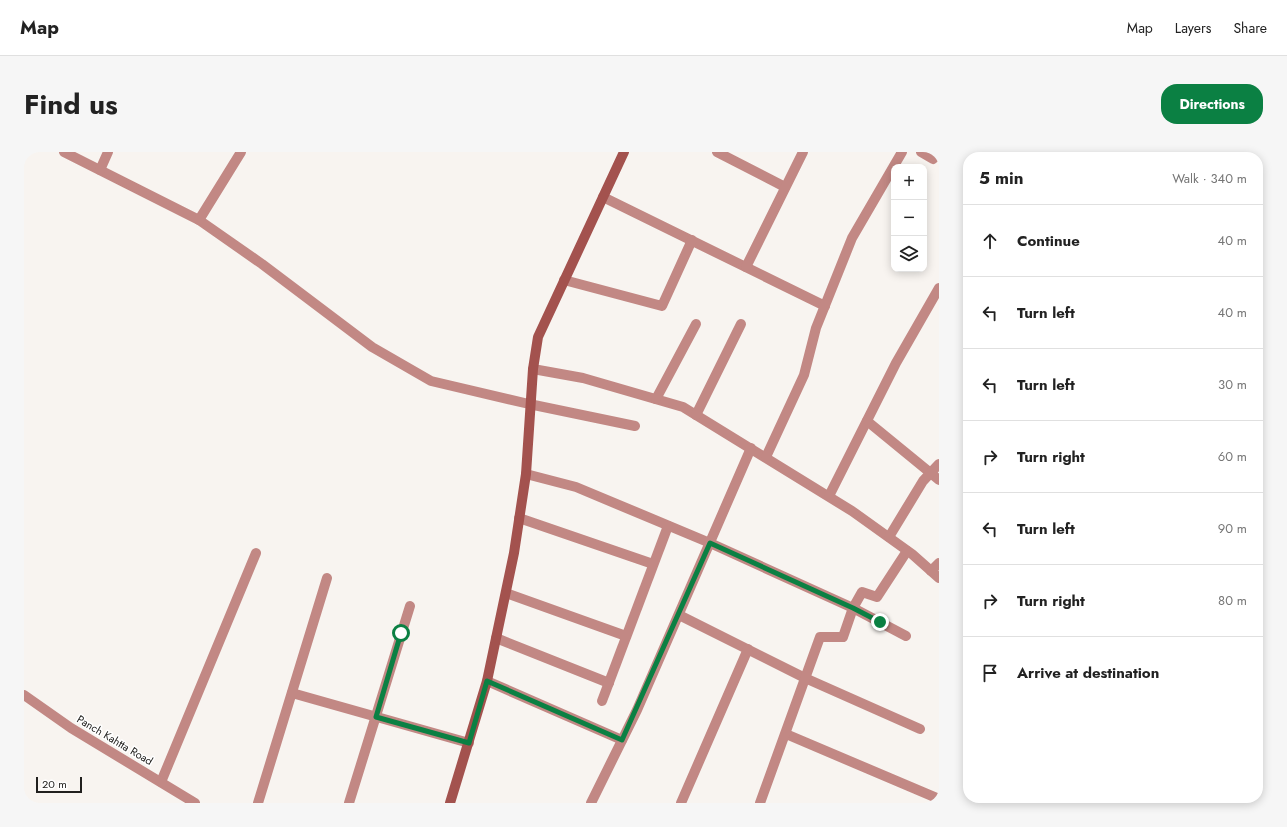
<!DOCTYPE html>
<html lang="en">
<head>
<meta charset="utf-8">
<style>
	:root { --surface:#fff; --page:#f6f6f6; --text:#222; --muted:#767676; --line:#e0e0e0; --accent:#0b8043 }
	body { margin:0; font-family:Jost,sans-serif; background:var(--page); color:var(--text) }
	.controls { position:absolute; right:12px; top:12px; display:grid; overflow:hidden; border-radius:8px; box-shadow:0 2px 10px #0003 }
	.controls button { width:36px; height:36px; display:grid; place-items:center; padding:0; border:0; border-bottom:1px solid var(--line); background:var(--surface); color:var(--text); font:20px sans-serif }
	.scale { position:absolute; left:12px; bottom:10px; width:46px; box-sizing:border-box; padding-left:4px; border:2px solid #21201e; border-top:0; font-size:11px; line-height:14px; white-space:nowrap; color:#21201e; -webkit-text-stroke:3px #fff; paint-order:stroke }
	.stop { position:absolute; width:12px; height:12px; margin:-9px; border:3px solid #0b8043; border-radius:50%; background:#fff }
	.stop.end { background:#0b8043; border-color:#fff; box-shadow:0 1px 4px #0008 }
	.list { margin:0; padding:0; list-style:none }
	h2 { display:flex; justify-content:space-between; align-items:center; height:52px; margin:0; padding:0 16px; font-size:17px }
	h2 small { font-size:13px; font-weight:400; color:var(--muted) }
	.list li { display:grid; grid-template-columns:26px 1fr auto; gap:12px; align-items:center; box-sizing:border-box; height:72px; padding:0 16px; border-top:1px solid var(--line) }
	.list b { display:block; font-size:15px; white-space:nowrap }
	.list em { font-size:13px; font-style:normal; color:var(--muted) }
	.icon { flex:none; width:22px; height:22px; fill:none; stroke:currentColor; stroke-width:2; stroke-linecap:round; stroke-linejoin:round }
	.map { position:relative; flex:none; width:915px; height:651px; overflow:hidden; border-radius:16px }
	header { display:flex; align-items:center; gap:24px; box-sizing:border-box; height:56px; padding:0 20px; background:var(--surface); border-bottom:1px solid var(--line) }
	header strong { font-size:19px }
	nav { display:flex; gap:22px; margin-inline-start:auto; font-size:14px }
	.intro { display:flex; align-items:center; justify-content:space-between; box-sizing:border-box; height:96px; padding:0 24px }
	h1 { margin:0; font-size:28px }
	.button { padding:10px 18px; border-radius:16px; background:var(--accent); color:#fff; font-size:14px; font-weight:700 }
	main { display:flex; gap:24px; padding:0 24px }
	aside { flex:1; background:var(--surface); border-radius:16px; box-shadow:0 2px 10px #0003 }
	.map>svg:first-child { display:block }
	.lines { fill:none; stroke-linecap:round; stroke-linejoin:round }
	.minor { stroke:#c28884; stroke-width:10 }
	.tertiary { stroke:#c28884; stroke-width:10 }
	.secondary { stroke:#a3524e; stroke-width:10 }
	.route { stroke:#0b8043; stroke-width:5 }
	.labels { text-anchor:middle; stroke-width:3; stroke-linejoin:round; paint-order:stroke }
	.street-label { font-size:11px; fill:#21201e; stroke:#fff }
</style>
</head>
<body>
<header>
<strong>Map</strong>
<nav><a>Map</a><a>Layers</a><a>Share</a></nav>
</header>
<div class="intro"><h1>Find us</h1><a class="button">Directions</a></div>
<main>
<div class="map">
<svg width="915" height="651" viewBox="0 0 915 651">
	<rect width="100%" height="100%" fill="#f8f4f0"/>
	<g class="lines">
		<!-- minor -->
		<g class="minor">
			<polyline points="40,0 175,68 238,112 348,195 407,229 505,252 611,274"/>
			<polyline points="693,0 761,35"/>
			<polyline points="897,0 909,7 915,1"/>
			<polyline points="76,18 84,0"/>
			<polyline points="579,45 801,154"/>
			<polyline points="175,68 217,0"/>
			<polyline points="722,115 779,0"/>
			<polyline points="540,128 638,154 668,88"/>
			<polyline points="509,217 559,226 659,255 828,359 888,402 915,426"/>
			<polyline points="632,247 672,172"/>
			<polyline points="672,263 717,172"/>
			<polyline points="843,269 915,328"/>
			<polyline points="742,305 780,223 792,176 828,86 878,0"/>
			<polyline points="502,322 552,335 686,391 829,456 882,484"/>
			<polyline points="805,344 872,211 915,136"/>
			<polyline points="495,366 629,412"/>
			<polyline points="865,385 899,329 915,312"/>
			<polyline points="907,419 915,411"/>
			<polyline points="482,441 602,484"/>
			<polyline points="655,463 781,526 896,577"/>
			<polyline points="472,486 585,531"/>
			<polyline points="463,529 598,588"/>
			<polyline points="268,541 445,591"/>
			<polyline points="578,549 644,374"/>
			<polyline points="762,582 915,647"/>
			<polyline points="137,630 232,401"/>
			<polyline points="234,651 303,426"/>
			<polyline points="325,651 386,454"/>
			<polyline points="567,651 613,558 727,296"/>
			<polyline points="657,651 724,497"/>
			<polyline points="736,651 796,485 819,485 829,456 838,440 853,445 883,399"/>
		</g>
		<!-- tertiary -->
		<polyline class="tertiary" points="0,543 47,576 171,651"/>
		<!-- secondary -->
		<polyline class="secondary" points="426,651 463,529 490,401 502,322 509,217 514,185 600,0"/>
	</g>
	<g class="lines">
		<!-- route -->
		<polyline class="route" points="377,481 352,565 445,591 463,529 598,588 686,391 829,456 856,470"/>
	</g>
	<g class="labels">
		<!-- street labels -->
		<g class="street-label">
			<text transform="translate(91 588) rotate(31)" y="4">Panch Kahtta Road</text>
		</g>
	</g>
</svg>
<div class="controls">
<button>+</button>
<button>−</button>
<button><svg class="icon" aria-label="layers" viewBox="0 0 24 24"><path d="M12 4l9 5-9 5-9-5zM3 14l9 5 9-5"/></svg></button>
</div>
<div class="scale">20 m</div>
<div class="stop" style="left:377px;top:481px"></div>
<div class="stop end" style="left:856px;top:470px"></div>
</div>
<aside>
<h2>5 min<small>Walk · 340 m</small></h2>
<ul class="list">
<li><svg class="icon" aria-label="ahead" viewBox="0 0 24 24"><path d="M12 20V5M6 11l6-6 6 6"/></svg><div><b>Continue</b></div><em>40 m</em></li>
<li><svg class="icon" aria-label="left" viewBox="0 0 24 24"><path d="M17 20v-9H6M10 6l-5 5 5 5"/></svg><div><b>Turn left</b></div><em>40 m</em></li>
<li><svg class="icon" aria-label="left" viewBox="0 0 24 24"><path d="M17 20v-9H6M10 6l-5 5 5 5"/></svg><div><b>Turn left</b></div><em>30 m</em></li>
<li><svg class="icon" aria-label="right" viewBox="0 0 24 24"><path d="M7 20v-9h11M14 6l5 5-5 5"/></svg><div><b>Turn right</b></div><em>60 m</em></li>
<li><svg class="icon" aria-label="left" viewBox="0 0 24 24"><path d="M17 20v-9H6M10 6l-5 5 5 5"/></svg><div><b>Turn left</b></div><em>90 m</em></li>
<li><svg class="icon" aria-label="right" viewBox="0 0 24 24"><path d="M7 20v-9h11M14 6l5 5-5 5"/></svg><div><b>Turn right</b></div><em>80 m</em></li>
<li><svg class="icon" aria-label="arrive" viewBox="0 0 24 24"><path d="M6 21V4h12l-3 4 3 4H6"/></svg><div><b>Arrive at destination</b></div></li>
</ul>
</aside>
</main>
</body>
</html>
